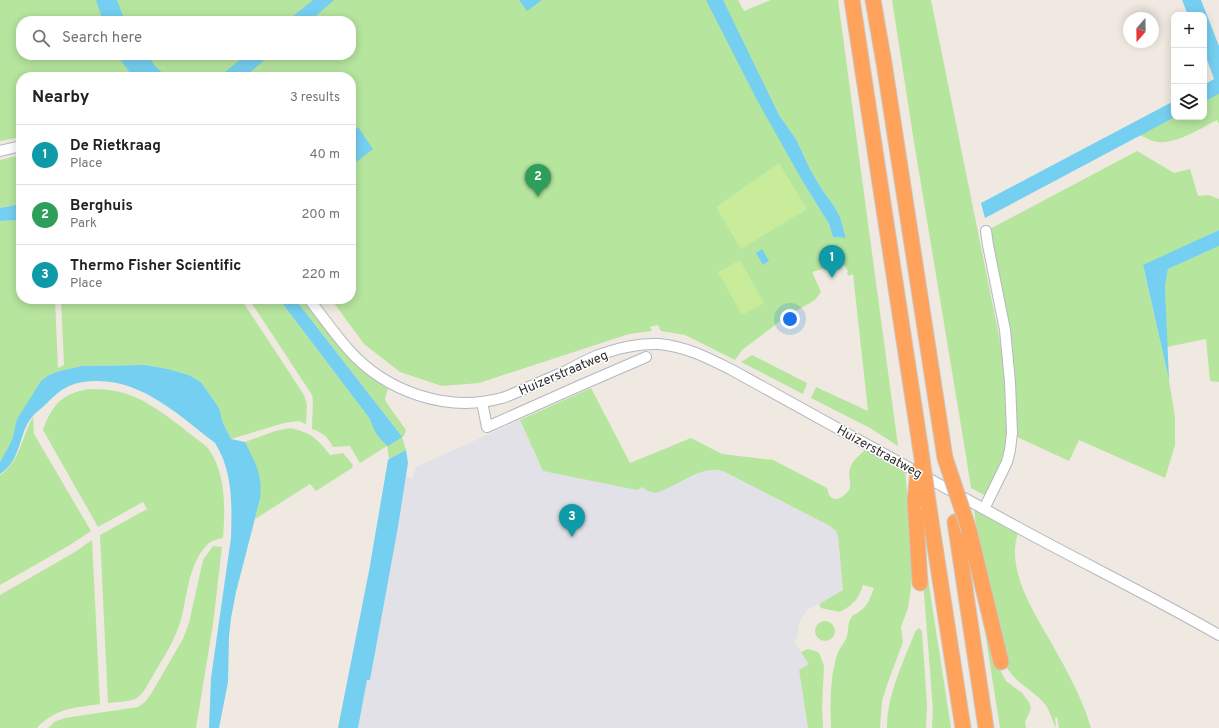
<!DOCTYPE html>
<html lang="en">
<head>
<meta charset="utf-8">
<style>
	:root { --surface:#fff; --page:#f6f6f6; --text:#202124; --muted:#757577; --line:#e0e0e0; --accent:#b45309 }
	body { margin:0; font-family:Overpass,sans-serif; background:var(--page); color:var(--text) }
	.controls { position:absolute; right:12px; top:12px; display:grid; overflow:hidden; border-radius:8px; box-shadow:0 2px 10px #0003 }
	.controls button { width:36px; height:36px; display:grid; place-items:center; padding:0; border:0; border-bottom:1px solid var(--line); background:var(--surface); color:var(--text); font:20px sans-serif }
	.compass { position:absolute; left:1123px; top:12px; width:36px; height:36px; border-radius:50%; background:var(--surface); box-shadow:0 2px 10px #0003; rotate:200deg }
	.you { position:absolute; left:790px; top:319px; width:14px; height:14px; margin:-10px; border:3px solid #fff; border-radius:50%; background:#1a73e8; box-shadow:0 0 0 6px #1a73e833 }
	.badge { display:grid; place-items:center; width:26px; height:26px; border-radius:50%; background:var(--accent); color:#fff; font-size:13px; font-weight:700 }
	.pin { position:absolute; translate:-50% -33px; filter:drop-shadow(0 1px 2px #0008) }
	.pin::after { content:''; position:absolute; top:21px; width:14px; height:12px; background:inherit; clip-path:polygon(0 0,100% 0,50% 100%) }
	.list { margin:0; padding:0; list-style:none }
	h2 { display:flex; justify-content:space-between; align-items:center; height:52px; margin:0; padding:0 16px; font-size:17px }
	h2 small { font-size:13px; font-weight:400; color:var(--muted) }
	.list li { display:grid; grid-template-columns:26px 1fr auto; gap:12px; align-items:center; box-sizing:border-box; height:60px; padding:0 16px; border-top:1px solid var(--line) }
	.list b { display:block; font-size:15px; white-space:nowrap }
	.list p { margin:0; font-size:13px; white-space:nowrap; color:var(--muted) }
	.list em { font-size:13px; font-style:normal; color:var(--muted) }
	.icon { flex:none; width:22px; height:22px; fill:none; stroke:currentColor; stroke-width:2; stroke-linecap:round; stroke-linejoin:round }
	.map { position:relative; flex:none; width:1219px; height:728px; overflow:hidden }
	.search { position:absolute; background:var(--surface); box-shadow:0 2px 10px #0003; left:16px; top:16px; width:340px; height:44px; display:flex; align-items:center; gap:10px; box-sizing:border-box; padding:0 14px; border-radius:16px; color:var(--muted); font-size:15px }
	.panel { position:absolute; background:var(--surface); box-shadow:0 2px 10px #0003; left:16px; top:72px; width:340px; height:232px; border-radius:16px }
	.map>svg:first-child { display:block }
	.industrial { fill:#e3e1e8 }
	.green { fill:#b6e59e }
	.pitch { fill:#c9ec9a }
	.water { fill:#75cff0 }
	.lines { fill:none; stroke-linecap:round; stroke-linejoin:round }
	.minor-casing { stroke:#b4b7c1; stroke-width:12 }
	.highway-casing { stroke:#c9c9c9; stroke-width:17 }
	.minor { stroke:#fff; stroke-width:10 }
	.highway { stroke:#ffa35c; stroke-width:15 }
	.highway-bridge-casing { stroke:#c9c9c9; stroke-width:17; stroke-linecap:butt }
	.highway-bridge { stroke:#ffa35c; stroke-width:15 }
	.labels { text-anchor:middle; stroke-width:3; stroke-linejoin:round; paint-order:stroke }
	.street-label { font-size:13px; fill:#2e2e2e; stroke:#fff }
</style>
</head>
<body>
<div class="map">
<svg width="1219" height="728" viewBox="0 0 1219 728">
	<rect width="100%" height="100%" fill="#efe9e1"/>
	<!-- industrial -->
	<polygon class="industrial" points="520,420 543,471 642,487 655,492 705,471 717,469 725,472 830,526 836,531 838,536 843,590 807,610 799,623 797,638 794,641 809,664 799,670 808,728 358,728 367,679 370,680 398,527 405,476 413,478 416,467"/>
	<!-- green -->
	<g class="green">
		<polygon points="0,0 324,0 297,21 21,21 21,55 351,55 351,21 301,21 328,0 713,0 803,182 829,224 833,237 846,238 840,217 834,206 821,188 810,169 796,139 779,115 722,0 738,0 744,11 771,0 838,0 898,446 870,428 811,398 816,387 868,411 853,274 849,276 847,274 848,271 845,266 839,264 812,272 821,292 815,300 787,316 742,350 735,360 685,335 661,331 658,325 650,327 652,331 629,334 479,383 442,386 400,372 364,344 331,299 351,299 351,77 21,77 21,137 0,141"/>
		<polygon points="892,0 931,0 999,336 1004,365 1007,421 1007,440 1003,459 986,496 971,488 966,456 914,142"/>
		<path d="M1219,94V124L1217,120C1201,128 1177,144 1158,142C1153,142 1146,138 1140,135L1175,117H1204V102Z"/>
		<polygon points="1137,151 1174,173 1190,169 1198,196 1208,195 1219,199 1219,230 1143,266 1169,380 1175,417 1175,445 1165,478 1079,440 1069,461 1015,436 988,230"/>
		<polygon points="21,155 21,204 0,208 0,160"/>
		<polygon points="21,220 21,299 55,299 58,368 64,365 61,299 241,299 304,395 307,405 306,424 298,421 284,423 231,439 223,423 219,408 201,382 189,375 168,369 145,365 82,366 59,371 49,375 13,437 9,447 0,462 0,221"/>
		<polygon points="1219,246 1219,382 1210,381 1206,339 1167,347 1165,286 1168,269"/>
		<path d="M249,299H279L370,419L401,437L400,434L295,299H301C327,331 352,366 388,389L385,398L386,402L406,430L404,436L402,437L406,450L389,459L387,446L360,463L350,446L333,447C328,437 322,432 312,429L313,400L312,395Z"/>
		<polygon points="752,355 807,383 803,394 741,362"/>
		<path d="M591,388L630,463L691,438L722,454L773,460L827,488C828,490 828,494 830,496C835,504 848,494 850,488C851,482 848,475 850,469C852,460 860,455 866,449L905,469L907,492L912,564L911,587L908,608L901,627L903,642L888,682L882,701L880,728H831C830,705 830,677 837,655C839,648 845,643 847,636C849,630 847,624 851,618C853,614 857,614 860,611C868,606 871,596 874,588L863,585C858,601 853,604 840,612L821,608L819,604L843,590L838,536L836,531L830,526L725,472C704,462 676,488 655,493L648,491L642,487L637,490L543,471L520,420Z"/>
		<path d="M90,389C102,389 115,390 127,394C150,402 170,418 189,433C195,438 203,443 208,448C210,451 211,454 213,456C226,481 225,511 223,538C218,539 210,541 207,545C187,566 188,597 180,623C174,642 162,660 152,677C148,684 143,695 135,699C127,702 116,702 108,703L100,535L147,509L143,502L98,527L43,430C52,404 63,393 90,389Z"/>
		<path d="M33,417L34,434L91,531L70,545L0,585V475C20,462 22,436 33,417Z"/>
		<path d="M290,428C310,432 318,439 330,455L343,453L353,465L352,468L316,491L310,484L255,519L260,499L245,442L275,431Z"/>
		<path d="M974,508L1018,533C1006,568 1032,609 1049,639C1064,665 1083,699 1091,728H1059L1057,717H1055L1056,728C1052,720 1050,710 1044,703C1032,689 1015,683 1006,666L992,592L977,536Z"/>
		<path d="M92,540L100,704C74,708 55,708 37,728H0V595L75,552Z"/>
		<polygon points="213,546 222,547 213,624 196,728 48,728 56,721 65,718 138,707 145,702 151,694 183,639 189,623 203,560"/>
		<polygon points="923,547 951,728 932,728 933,710 921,553"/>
		<polygon points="979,594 999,668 1006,681 1022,693 1029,702 1031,709 1025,722 1026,728 1000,728"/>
		<circle cx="825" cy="631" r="10"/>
		<path d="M919,628L922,631L927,704L926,728H887C887,695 903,663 915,632Z"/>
		<polygon points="808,649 818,652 820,655 824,666 822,707 823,728 808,728 799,670 809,664 801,652"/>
	</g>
	<!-- pitch -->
	<g class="pitch">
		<polygon points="779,163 807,209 741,249 716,207"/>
		<polygon points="740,260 764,303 742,315 718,272"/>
	</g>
	<!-- water -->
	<g class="water">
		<polygon points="96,0 117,0 125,21 103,21"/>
		<polygon points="313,0 334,0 310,21 287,21"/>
		<polygon points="519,0 542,0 527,11"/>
		<polygon points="706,0 723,0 779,115 796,139 810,169 821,188 834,206 840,217 846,238 833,237 829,224 803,182 757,100"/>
		<polygon points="1182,0 1201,0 1219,46 1219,94 1204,102 1204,85 1214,79 1204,51 1204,15 1188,15"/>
		<polygon points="117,55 147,55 156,67 167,77 133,77"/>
		<polygon points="246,55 270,55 245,77 219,77"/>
		<polygon points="1174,101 1174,117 1175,117 985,218 981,203"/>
		<polygon points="358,127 373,149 351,166 351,132"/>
		<polygon points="21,204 21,220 0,221 0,208"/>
		<polygon points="1219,230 1219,246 1168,269 1165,286 1169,380 1143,265"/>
		<polygon points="762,249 769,261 763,265 756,253"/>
		<path d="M279,299H295L400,434L402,437L388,446C378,438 374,431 370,419Z"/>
		<path d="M145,365L168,369L189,375L201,382L219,408L223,423L231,439L245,442C255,463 263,474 260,499L236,592L231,618L229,636L228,682L219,728H209L211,678L231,538C232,505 233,471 215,443C181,417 143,380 96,381C87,381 78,382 69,386C60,390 53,397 46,404C41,409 36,412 32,417C18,434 22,460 0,474V462L9,446L13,437L17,419L41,381L49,375L59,371L82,366Z"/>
		<polygon points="406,450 408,463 398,527 370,680 367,680 358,728 338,728 369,571 388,460 389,459"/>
	</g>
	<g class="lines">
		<!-- minor casing -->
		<g class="minor-casing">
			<g id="minor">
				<polyline points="0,151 21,146"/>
				<path d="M309,299C322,316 334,333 348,349C386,392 447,413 502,398C509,396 517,392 524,389C538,383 552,377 566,371C576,366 586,360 596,356C615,349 637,343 658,344C685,346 708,358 732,370C827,422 923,476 1019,528C1085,564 1153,597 1219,635"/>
				<polyline points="482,402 487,427 579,386 646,357"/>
				<polyline points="984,509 1007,462 1010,450 1012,433 1010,382 1005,330 988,245 986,231"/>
			</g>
		</g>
		<!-- highway casing -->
		<g class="highway-casing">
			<g id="highway">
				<polyline points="852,0 920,445"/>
				<polyline points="873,0 884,63 945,458"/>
				<polyline points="915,501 920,583"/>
				<polyline points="929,508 963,728"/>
				<polyline points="955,522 986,728"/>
				<polyline points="969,530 1001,662"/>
			</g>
		</g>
		<!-- minor -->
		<use href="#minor" class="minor"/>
		<!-- highway -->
		<use href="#highway" class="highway"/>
		<!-- highway-bridge casing -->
		<g class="highway-bridge-casing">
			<g id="highway-bridge">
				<polyline points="920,445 929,508"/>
				<polyline points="945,458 969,530"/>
				<polyline points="915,501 918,470"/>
			</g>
		</g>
		<!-- highway-bridge -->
		<use href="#highway-bridge" class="highway-bridge"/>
	</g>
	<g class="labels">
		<!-- street labels -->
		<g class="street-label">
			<text transform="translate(563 372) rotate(-23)" y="5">Huizerstraatweg</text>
			<text transform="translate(880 451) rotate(29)" y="5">Huizerstraatweg</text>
		</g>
	</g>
</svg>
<div class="controls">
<button>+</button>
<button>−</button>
<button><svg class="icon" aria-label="layers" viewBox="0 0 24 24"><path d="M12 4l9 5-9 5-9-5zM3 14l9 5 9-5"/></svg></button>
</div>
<svg class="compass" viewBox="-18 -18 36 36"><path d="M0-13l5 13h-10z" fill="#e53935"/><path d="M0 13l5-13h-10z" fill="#757577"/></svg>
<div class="you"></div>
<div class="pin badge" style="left:832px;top:278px;background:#0f9aa8">1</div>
<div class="pin badge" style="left:538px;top:197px;background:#2e9e5b">2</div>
<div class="pin badge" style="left:572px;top:537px;background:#0f9aa8">3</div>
<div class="search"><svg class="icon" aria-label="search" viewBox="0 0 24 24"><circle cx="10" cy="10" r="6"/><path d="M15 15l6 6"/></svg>Search here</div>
<section class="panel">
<h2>Nearby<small>3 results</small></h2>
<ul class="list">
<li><span class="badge" style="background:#0f9aa8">1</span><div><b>De Rietkraag</b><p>Place</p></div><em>40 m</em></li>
<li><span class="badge" style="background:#2e9e5b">2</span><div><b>Berghuis</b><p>Park</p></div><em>200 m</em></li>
<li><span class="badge" style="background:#0f9aa8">3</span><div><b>Thermo Fisher Scientific</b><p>Place</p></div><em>220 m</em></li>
</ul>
</section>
</div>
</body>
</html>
